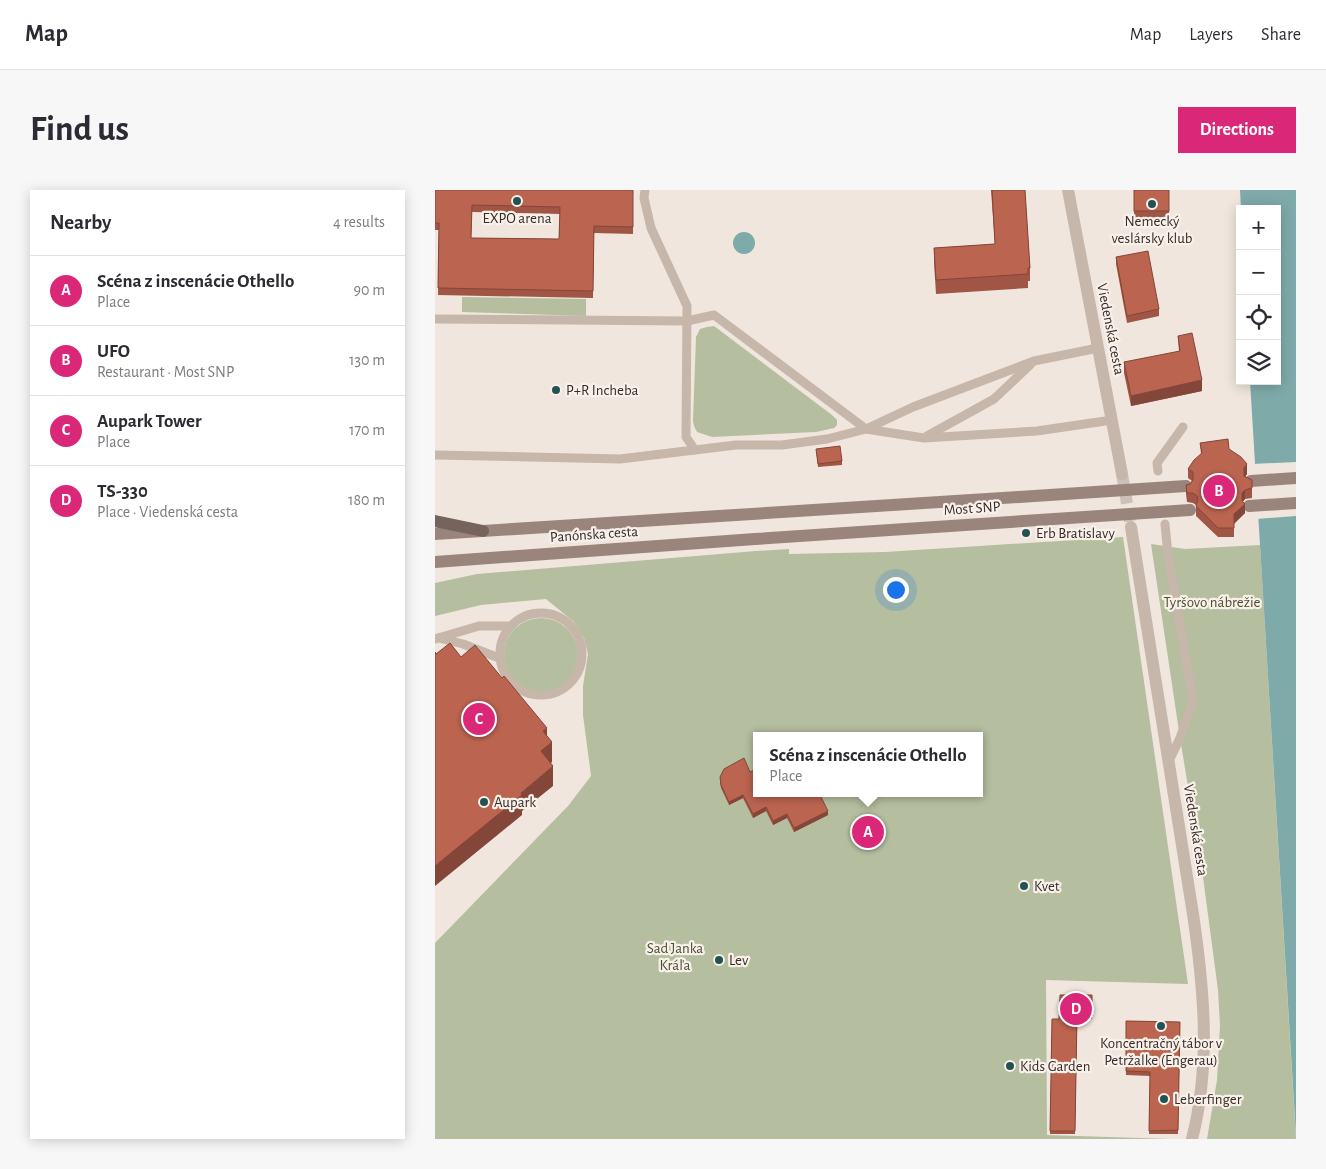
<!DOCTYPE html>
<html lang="en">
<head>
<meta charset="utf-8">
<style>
	:root { --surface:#fff; --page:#f7f7f7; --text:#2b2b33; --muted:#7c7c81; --line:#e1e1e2; --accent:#db2777 }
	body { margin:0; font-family:"Alegreya Sans",sans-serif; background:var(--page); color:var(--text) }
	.controls { position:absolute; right:15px; top:15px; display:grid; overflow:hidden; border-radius:0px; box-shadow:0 2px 12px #0003 }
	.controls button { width:45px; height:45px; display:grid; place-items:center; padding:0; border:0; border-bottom:1px solid var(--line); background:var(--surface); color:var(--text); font:25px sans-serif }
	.you { position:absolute; left:460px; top:399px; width:18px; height:18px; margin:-12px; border:4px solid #fff; border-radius:50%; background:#1a73e8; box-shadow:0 0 0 8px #1a73e833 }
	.badge { display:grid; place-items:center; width:32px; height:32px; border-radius:50%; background:var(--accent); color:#fff; font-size:16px; font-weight:700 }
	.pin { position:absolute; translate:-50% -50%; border:2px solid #fff; box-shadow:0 1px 5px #0006 }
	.popup { position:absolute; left:318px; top:542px; width:230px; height:65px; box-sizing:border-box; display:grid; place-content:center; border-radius:0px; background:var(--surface); filter:drop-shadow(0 1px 4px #0005); font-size:16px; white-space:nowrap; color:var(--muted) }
	.popup b { font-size:19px; color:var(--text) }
	.popup::after { content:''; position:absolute; left:50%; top:100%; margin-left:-10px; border:10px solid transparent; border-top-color:var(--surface) }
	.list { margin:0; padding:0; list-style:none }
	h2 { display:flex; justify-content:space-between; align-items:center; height:65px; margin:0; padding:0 20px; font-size:21px }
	h2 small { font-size:16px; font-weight:400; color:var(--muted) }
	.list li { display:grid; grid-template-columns:32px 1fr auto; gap:15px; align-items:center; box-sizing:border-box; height:70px; padding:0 20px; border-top:1px solid var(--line) }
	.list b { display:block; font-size:19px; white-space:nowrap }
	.list p { margin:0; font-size:16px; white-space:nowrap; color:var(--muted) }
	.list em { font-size:16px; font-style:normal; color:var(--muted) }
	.icon { flex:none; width:28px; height:28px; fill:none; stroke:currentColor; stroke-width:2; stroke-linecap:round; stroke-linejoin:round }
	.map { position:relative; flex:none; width:861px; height:949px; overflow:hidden; border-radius:0px }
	header { display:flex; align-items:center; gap:30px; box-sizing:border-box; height:70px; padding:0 25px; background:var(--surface); border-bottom:1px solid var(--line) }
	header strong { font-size:24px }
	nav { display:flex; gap:28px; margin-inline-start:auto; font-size:18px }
	.intro { display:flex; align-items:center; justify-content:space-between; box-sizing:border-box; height:120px; padding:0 30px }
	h1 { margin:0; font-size:35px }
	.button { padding:12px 22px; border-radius:0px; background:var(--accent); color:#fff; font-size:18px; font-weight:700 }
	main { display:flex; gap:30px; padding:0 30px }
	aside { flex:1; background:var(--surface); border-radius:0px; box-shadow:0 2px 12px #0003 }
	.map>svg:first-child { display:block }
	.green { fill:#b5be9f; fill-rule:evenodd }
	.water { fill:#7faaaa }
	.pier { fill:#f0e6dd }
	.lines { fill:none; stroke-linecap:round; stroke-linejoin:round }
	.street-tunnel { stroke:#cbc1b9; stroke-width:12; stroke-dasharray:12 6; stroke-linecap:butt }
	.lane { stroke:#c7b6aa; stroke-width:9 }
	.street { stroke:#c7b6aa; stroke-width:12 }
	.secondary { stroke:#9a857c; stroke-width:12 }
	.primary { stroke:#76635c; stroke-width:12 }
	.secondary-bridge { stroke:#9a857c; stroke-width:12 }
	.wall { fill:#a15645; fill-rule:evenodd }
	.shaded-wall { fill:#834638 }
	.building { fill:#bb6450; stroke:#834638; fill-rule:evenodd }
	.poi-dot { fill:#225253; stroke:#f8f0e9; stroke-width:2 }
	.labels { text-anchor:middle; stroke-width:4.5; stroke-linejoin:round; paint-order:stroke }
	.poi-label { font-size:15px; fill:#352c29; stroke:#f8f0e9; text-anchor:start }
	.street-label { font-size:15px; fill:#352c29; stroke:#f8f0e9 }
	.park-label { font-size:15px; fill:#47512f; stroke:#f8f0e9 }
</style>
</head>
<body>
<header>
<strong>Map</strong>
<nav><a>Map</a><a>Layers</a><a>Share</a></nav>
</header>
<div class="intro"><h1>Find us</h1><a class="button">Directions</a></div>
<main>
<aside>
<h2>Nearby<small>4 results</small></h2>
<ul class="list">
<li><span class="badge">A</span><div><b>Scéna z inscenácie Othello</b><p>Place</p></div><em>90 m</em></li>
<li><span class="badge">B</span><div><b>UFO</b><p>Restaurant · Most SNP</p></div><em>130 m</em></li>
<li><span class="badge">C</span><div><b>Aupark Tower</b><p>Place</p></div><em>170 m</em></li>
<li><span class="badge">D</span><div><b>TS-330</b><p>Place · Viedenská cesta</p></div><em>180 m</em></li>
</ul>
</aside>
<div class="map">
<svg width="861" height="949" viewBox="0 0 861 949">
	<rect width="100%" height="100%" fill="#f0e6dd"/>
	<!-- green -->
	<g class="green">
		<polygon points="27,107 151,109 151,126 27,122"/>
		<polygon points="279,136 397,225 402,230 402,235 399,238 381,242 277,247 262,242 259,236 258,231 261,147 265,139 272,137"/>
		<path d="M688,347L753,794L611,790L612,945L736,949H0V753L133,616L156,586L148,525V496L153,464L149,448L139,432L111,409L46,415L0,426V393L42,384L321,361L354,359V364L450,362ZM322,546H544V603H322Z"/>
		<polygon points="716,354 750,359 825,355 861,949 772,949 782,890 785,836 783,800 768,687 745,548"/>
		<circle cx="106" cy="465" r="37"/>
	</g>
	<!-- water -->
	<g class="water">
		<polygon points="805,0 861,0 861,946 815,191 842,191 842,19 806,19"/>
		<circle cx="309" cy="53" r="11"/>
	</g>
	<!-- pier -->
	<polygon class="pier" points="861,272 861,326 821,329 817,274"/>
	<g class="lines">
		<!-- street-tunnel -->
		<polyline class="street-tunnel" points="687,284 696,337"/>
		<!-- lane -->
		<g class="lane">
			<polyline points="210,0 209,8 216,38 252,116 251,247 260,260"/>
			<polyline points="0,129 252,131 279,125 431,239 489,248 602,241 677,230"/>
			<polyline points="492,246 559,209 596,174"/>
			<polyline points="0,265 185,269 301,255 347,255 392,249 431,239 478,217 599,171 663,158"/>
			<polyline points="723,281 722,273 748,237"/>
			<polyline points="730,334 733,365 758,511 745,548 734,571"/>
			<circle cx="106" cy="464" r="41"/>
			<polyline points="4,448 28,454 64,468"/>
			<polyline points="0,449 44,436 76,436"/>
		</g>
		<!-- street -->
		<g class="street">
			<polyline points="633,0 687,284"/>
			<path d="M696,337L758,724C769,799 776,875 757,949"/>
		</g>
		<!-- secondary -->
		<g class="secondary">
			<polyline points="816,291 861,288"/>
			<polyline points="814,316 861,313"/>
			<polyline points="0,344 584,307"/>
			<polyline points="0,372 320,349"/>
		</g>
		<!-- primary -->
		<polyline class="primary" points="0,331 48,341"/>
		<!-- secondary-bridge -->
		<g class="secondary-bridge">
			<polyline points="584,307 751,296"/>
			<polyline points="320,349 755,320"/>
		</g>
	</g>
	<!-- wall -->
	<g class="wall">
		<path d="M0,0H198V44L159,43L158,108L3,105L4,40H0ZM37,22L125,24L124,49L36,48Z"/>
		<polygon points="556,0 590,0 595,78 595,91 593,91 593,98 501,104 499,72 499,58 560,54"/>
		<polygon points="699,0 734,0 734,27 699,28"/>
		<polygon points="681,67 724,119 724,126 692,133 681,74"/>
		<polygon points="743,146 767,201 696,216 689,183 689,172 744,162"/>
		<polygon points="765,253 794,259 812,284 810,286 817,290 817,308 810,309 808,311 810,323 799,333 799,347 783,347 761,326 761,315 758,313 752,312 751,304 751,295 755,294 757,291 753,288 753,279 766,264"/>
		<polygon points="381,259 407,271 407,275 383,277"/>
		<polygon points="315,582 393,625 359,642 352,628 338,635 331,621 318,628 308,608 294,615 286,598 285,591 285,587"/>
		<polygon points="657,805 657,829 642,829 640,944 615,944 617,829 624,829"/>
		<polygon points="691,831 745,832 743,944 714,944 715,886 691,885"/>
	</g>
	<!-- shaded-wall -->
	<g class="shaded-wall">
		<polygon points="767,190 767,201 696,216 696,206"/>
		<polygon points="812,274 812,284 809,288 809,278"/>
		<polygon points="810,300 810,309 807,313 807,303"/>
		<polygon points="810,314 810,323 799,334 799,324"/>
		<polygon points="112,538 112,556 117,552 117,572 106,581 106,561 108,541"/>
		<polygon points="118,576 118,596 87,621 87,625 0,696 0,676 86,603"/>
		<polygon points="308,605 308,608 294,615 294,612"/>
		<polygon points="331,617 331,621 318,628 318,624"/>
		<polygon points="393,621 393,625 359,642 359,638"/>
		<polygon points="352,624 352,628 338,635 338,631"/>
	</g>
	<!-- building -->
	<g class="building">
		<path d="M0,0H198V37L159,36L158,101L3,98L4,33H0ZM37,15L125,17L124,49L36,48Z"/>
		<polygon points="557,0 590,0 595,78 593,78 593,84 501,90 499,58 560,54"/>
		<rect x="699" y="0" width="35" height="21"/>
		<polygon points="713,61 724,119 692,126 681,67"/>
		<polygon points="757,143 767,190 696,206 689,172 745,161 743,146"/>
		<polygon points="793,249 794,259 806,267 812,274 809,278 809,286 817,290 817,298 810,300 807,303 807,311 810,314 799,324 799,338 783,338 761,316 763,310 762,306 758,303 752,303 751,295 755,294 758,290 758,282 753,279 759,270 767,263 765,253"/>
		<polygon points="405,256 407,271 383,274 381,259"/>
		<polygon points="15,453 26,467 40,455 67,488 69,486 112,538 108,541 117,552 106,561 118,576 86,603 87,605 0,676 0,462 1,464"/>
		<polygon points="309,568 315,582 322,579 322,603 384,603 393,621 359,638 352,624 338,631 331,617 318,624 308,605 294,612 286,595 285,587 289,579"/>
		<polygon points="625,805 657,805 657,826 642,826 640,941 615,941 617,829 624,829"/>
		<polygon points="691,831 745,832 743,940 714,941 715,882 691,881"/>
	</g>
	<!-- markers -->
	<g class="poi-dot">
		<circle cx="82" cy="11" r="5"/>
		<circle cx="717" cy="14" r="5"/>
		<circle cx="121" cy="200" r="5"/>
		<circle cx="591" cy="343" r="5"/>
		<circle cx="49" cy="612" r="5"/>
		<circle cx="589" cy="696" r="5"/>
		<circle cx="284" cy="770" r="5"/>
		<circle cx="726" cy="836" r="5"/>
		<circle cx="575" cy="876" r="5"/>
		<circle cx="729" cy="909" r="5"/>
	</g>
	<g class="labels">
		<!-- poi labels -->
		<g class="poi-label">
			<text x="82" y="33" text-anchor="middle">EXPO arena</text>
			<text x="717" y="36" text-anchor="middle">Nemecký<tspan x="717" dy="17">veslársky klub</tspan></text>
			<text x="131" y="205">P+R Incheba</text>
			<text x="601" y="348">Erb Bratislavy</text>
			<text x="59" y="617">Aupark</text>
			<text x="599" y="701">Kvet</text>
			<text x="294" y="775">Lev</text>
			<text x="726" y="858" text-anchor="middle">Koncentračný tábor v<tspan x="726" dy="17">Petržalke (Engerau)</tspan></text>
			<text x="585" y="881">Kids Garden</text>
			<text x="739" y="914">Leberfinger</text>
		</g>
		<!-- street labels -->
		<g class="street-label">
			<text transform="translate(676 139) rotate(79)" y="5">Viedenská cesta</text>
			<text transform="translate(537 318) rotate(-4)" y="5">Most SNP</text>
			<text transform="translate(159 344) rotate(-4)" y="5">Panónska cesta</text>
			<text transform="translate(761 640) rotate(81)" y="5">Viedenská cesta</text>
		</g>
		<!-- park labels -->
		<g class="park-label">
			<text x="777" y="417">Tyršovo nábrežie</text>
			<text x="240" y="763">Sad Janka<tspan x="240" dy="17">Kráľa</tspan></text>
		</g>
	</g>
</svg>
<div class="controls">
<button>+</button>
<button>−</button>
<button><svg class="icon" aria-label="locate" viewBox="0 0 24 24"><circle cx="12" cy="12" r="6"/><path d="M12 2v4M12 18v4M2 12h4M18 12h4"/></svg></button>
<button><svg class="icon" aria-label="layers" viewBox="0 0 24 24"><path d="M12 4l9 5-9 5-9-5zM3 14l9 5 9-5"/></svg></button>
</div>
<div class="you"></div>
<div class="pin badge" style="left:433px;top:642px">A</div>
<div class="popup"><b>Scéna z inscenácie Othello</b>Place</div>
<div class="pin badge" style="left:784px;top:301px">B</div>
<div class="pin badge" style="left:44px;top:529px">C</div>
<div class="pin badge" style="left:641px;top:819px">D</div>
</div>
</main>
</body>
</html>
